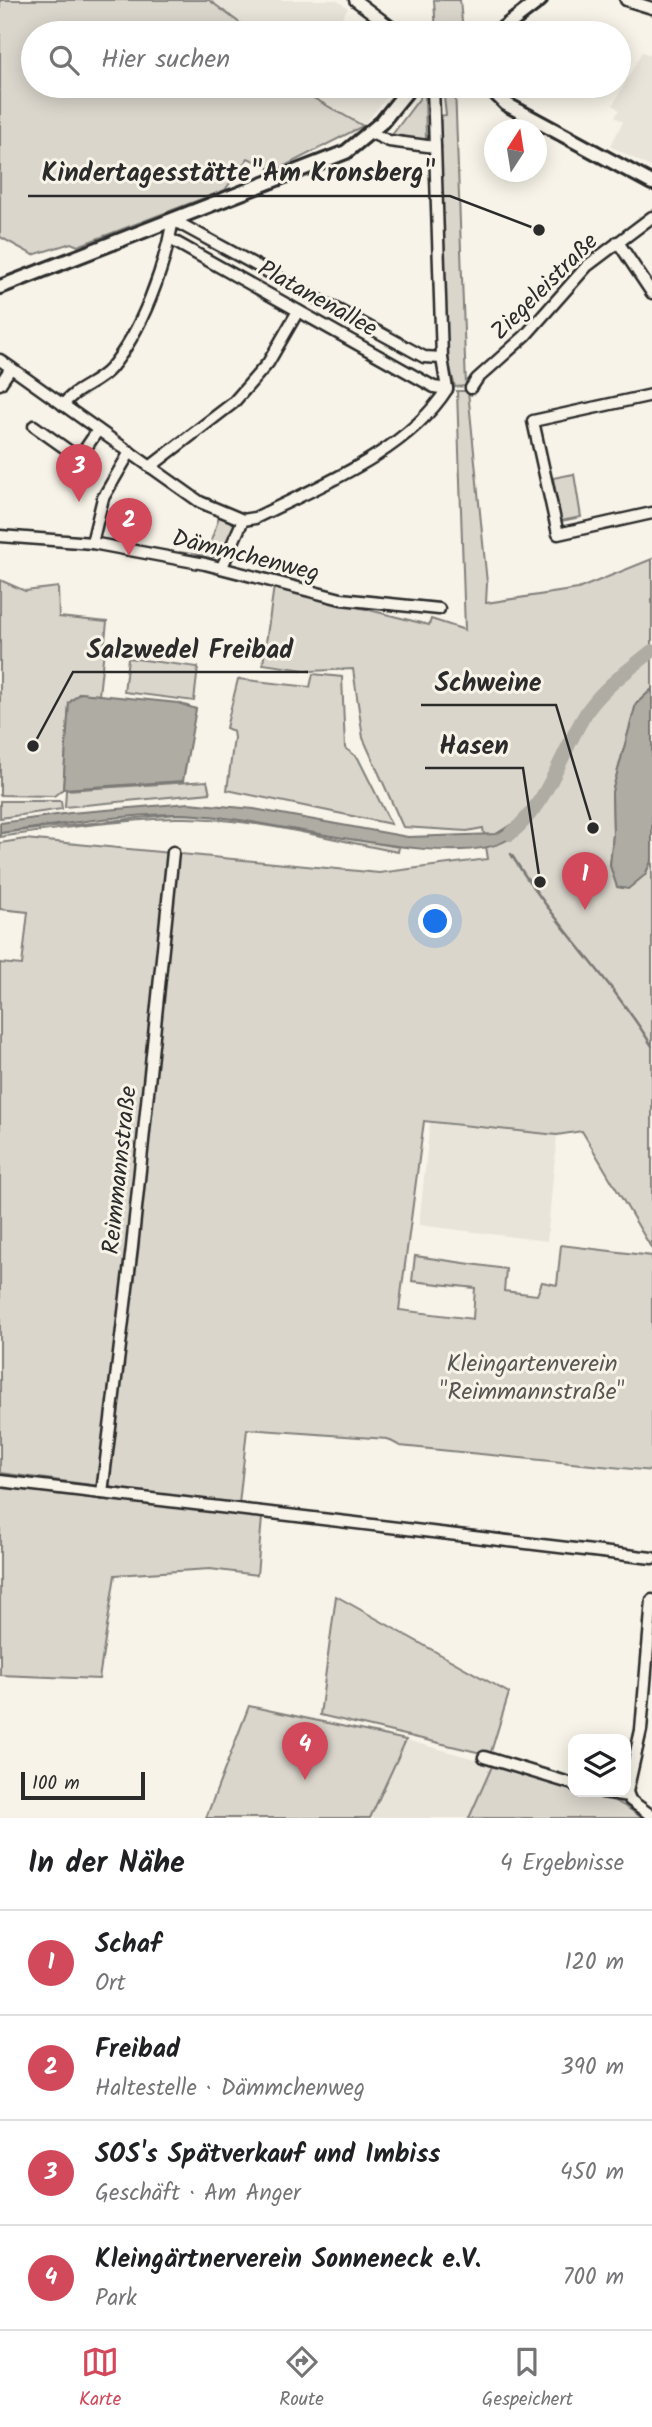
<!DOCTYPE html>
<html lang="de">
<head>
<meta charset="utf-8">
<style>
	:root { --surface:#fff; --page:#f2f2f2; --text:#202124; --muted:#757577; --line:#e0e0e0; --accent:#d1495b }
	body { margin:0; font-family:Kalam,sans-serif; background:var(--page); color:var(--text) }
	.controls { position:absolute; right:21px; bottom:21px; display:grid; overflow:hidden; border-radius:14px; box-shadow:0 4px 18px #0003 }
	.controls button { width:63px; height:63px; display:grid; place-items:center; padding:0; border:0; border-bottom:2px solid var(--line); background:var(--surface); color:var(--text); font:35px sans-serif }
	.compass { position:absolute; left:484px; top:119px; width:63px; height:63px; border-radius:50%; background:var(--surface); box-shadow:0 4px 18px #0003; rotate:12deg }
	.scale { position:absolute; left:21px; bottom:18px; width:124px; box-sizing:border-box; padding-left:7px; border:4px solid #2b2b2b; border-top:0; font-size:19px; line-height:24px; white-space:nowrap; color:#2b2b2b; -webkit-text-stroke:5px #f7f3e8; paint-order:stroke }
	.you { position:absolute; left:436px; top:922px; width:24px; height:24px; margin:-18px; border:5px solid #fff; border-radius:50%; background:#1a73e8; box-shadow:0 0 0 10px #1a73e833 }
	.badge { display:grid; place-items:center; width:46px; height:46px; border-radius:50%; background:var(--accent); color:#fff; font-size:23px; font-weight:700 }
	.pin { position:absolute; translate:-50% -58px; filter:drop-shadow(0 2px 4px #0008) }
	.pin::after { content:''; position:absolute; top:37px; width:24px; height:21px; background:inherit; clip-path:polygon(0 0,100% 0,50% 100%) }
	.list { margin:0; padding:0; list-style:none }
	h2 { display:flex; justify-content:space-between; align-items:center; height:91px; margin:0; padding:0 28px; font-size:30px }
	h2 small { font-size:23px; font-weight:400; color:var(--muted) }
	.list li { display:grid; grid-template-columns:46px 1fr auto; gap:21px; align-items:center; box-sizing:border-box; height:105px; padding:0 28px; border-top:2px solid var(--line) }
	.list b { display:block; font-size:26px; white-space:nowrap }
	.list p { margin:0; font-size:23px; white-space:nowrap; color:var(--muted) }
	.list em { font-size:23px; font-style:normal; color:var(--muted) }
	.icon { flex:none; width:38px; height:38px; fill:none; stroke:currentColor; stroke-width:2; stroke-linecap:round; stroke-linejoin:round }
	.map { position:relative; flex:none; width:652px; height:1818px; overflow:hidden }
	.search { position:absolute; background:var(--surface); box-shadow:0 4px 18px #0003; left:21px; right:21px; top:21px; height:77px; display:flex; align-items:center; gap:18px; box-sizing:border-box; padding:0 24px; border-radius:38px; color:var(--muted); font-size:26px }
	.sheet { height:511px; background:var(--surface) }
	nav { display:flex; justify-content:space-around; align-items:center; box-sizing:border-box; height:98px; border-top:2px solid var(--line); background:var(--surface); font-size:19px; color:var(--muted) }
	nav a { display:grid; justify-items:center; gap:4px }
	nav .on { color:var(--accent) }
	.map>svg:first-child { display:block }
	.built { fill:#e8e4da }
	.green { fill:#dad6cc; stroke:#82807c; stroke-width:2 }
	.water { fill:#afaca4; stroke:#7a7874; stroke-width:2 }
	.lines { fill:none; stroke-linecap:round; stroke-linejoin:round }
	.stream { stroke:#7a7874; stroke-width:2.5 }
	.river { stroke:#afaca4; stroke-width:14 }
	.minor-casing { stroke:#2b2b2b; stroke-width:15 }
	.tertiary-casing { stroke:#2b2b2b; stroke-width:18 }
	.minor { stroke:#f7f3e8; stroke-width:10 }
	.tertiary { stroke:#f7f3e8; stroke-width:12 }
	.labels { text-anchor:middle; stroke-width:6; stroke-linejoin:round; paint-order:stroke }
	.street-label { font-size:24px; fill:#2b2b2b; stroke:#f7f3e8 }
	.park-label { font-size:24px; fill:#575653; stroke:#f7f3e8 }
	.leader { fill:none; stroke:#2b2b2b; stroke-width:2.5 }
	.callout-dot { fill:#2b2b2b; stroke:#f7f3e8; stroke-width:2.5 }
	.callout-label { font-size:26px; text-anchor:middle; font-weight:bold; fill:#2b2b2b; stroke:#f7f3e8; stroke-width:6; stroke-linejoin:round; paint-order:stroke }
</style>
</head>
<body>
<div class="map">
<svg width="652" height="1818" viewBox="0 0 652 1818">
	<rect width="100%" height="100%" fill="#f7f3e8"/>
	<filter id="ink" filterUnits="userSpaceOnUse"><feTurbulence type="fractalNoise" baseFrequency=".0143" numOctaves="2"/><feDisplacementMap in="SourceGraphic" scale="14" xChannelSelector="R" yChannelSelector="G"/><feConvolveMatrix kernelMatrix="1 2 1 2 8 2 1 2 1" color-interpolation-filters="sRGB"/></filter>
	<g filter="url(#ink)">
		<!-- built -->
		<g class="built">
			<polygon points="209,0 336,0 348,8 332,33 253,33"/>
			<polygon points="642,52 652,55 652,168 610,146 623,122 615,117 619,110 613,105"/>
			<polygon points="292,86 366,86 366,90 390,94 363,126"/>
			<polygon points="430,1122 557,1135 547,1241 419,1225"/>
			<polygon points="406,1740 493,1764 469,1818 370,1818"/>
		</g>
		<!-- green -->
		<g class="green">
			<polygon points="0,0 209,0 253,33 33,33 33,86 292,86 363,126 275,171 248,158 225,190 78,246 71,243 33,255 0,237"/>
			<polygon points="434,0 460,0 463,33 436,33"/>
			<polygon points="443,87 455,87 466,386 455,387 447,356 439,116 446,115"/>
			<polygon points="422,95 425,95 426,141 392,135"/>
			<polygon points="457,391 468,391 487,583 486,603 578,589 652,559 652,689 636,704 612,792 613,834 610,866 645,875 652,859 652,1249 582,1131 557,1135 424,1121 399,1310 473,1319 475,1288 412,1281 415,1256 506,1269 504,1291 537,1295 542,1282 557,1285 561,1245 652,1256 652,1471 400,1446 387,1439 247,1429 238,1514 262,1518 257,1575 210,1569 115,1575 99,1679 0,1675 0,1485 123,1499 124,1489 0,1473 0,963 22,965 28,912 0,909 0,843 25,839 379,873 488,859 483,828 467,831 403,827 363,738 353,669 311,671 263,664 274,586 429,625 431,619 465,630"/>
			<polygon points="574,474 581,517 561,521 553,478"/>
			<path d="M220,514L233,519L237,525C220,561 219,561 179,555L180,552L206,556Z"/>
			<polygon points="0,580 25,591 58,587 59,617 107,622 99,695 80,693 69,703 63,789 54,796 0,795"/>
			<polygon points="128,658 198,667 194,701 124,692"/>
			<polygon points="313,674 342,677 345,748 358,758 391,824 227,790 234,738 233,731 226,728 238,679 310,687"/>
			<polygon points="207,781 210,793 65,807 66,790"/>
			<polygon points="0,801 61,801 62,809 0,818"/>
			<path d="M175,814L221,815L399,847L398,852C330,839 245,816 176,818C117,820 58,829 0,837V833Z"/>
			<polygon points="336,1596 509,1693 490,1755 320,1715"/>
			<polygon points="249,1706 406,1740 370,1818 206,1818"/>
			<path d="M493,1764L573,1788V1792C599,1792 622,1802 642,1818H469Z"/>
		</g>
		<!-- water -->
		<g class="water">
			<polygon points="652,689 652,859 645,875 628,889 617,887 610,866 613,834 612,792 636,704"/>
			<polygon points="80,693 178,703 196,709 183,781 63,789 69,703"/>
			<path d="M189,803L254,809L408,837L496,834L517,821L527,822C521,828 515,836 507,840C450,874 252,812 175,814C117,815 58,825 0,833V823L70,813Z"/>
		</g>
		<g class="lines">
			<!-- stream -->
			<path class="stream" d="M511,854C553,922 610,978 652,1046"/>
			<!-- river -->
			<path class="river" d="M510,834C550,802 561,751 588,710C606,685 629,670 652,651"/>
			<!-- minor casing -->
			<g class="minor-casing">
				<g id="minor">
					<polyline points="355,0 399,33"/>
					<polyline points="626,0 652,8"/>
					<polyline points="371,133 389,141 435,147"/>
					<polyline points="170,239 434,387 447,389"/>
					<polyline points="618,242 652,293"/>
					<polyline points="0,360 200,502 243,520"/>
					<polyline points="0,384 11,368"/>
					<polyline points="471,388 477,379 525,336 587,266 652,217"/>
					<polyline points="652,395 533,421 558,534 652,513"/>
					<path d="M63,405C75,388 97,384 110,369C142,331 164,269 173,220L424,357L442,358"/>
					<polyline points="34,426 79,458 98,430"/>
					<polyline points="150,467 233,403 268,363 298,311"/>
					<path d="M243,520L255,518C319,486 407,452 447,389L442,358L433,86"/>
					<polyline points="0,536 92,543 205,564 341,599 439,609"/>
					<polyline points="92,543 103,498 130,452"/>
					<polyline points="222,567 243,520"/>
					<polyline points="0,1481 652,1558"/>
					<polyline points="102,1493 132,1247 173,852"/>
					<polyline points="652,1600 641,1730 627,1792 630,1800 652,1816"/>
					<polyline points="484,1757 573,1784"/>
					<polyline points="603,1792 628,1796"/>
				</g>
			</g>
			<!-- tertiary casing -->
			<g class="tertiary-casing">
				<g id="tertiary">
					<polyline points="497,33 540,0"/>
					<polyline points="488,86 506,104 652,183"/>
					<polyline points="0,287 346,152 382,122 411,86"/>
				</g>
			</g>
			<!-- minor -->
			<use href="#minor" class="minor"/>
			<!-- tertiary -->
			<use href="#tertiary" class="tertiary"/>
		</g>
	</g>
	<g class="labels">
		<!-- street labels -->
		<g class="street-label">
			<text transform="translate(544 286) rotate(-45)" y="8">Ziegeleistraße</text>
			<text transform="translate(318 298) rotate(29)" y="8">Platanenallee</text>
			<text transform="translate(246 555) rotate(14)" y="8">Dämmchenweg</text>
			<text transform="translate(119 1170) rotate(-84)" y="8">Reimmannstraße</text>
		</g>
		<!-- park labels -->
		<g class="park-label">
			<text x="532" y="1371">Kleingartenverein<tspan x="532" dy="28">"Reimmannstraße"</tspan></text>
		</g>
	</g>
	<!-- callouts -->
	<path class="leader" d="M539 230L450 196H28M33 746L73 672H308M593 828L556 705H421M540 882L523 768H425"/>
	<g class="callout-dot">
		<circle cx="539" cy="230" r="7"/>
		<circle cx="33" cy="746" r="7"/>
		<circle cx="593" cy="828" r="7"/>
		<circle cx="540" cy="882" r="7"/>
	</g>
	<g class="callout-label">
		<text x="239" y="181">Kindertagesstätte"Am Kronsberg"</text>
		<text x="190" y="658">Salzwedel Freibad</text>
		<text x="488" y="691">Schweine</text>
		<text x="474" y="754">Hasen</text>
	</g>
</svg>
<div class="controls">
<button><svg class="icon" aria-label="layers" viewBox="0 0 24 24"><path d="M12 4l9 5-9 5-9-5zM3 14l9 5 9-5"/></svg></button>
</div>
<svg class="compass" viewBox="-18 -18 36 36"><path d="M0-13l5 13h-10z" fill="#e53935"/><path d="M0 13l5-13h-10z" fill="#757577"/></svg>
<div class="scale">100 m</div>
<div class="you"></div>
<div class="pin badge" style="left:585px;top:910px">1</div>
<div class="pin badge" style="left:129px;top:556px">2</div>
<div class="pin badge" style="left:79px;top:502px">3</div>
<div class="pin badge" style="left:305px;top:1780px">4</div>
<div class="search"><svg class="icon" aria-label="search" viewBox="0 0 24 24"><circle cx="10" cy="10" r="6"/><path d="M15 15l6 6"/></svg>Hier suchen</div>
</div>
<section class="sheet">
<h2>In der Nähe<small>4 Ergebnisse</small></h2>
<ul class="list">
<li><span class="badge">1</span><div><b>Schaf</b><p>Ort</p></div><em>120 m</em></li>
<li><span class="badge">2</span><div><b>Freibad</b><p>Haltestelle · Dämmchenweg</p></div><em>390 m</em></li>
<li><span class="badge">3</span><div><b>SOS's Spätverkauf und Imbiss</b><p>Geschäft · Am Anger</p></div><em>450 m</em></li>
<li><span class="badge">4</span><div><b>Kleingärtnerverein Sonneneck e.V.</b><p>Park</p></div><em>700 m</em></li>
</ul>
</section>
<nav>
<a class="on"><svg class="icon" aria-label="map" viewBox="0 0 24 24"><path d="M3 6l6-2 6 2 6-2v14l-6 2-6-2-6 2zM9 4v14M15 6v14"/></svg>Karte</a>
<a><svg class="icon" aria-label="directions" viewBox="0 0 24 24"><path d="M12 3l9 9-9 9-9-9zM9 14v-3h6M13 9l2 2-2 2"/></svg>Route</a>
<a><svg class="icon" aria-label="saved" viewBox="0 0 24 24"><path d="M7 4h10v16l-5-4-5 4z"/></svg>Gespeichert</a>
</nav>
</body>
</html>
